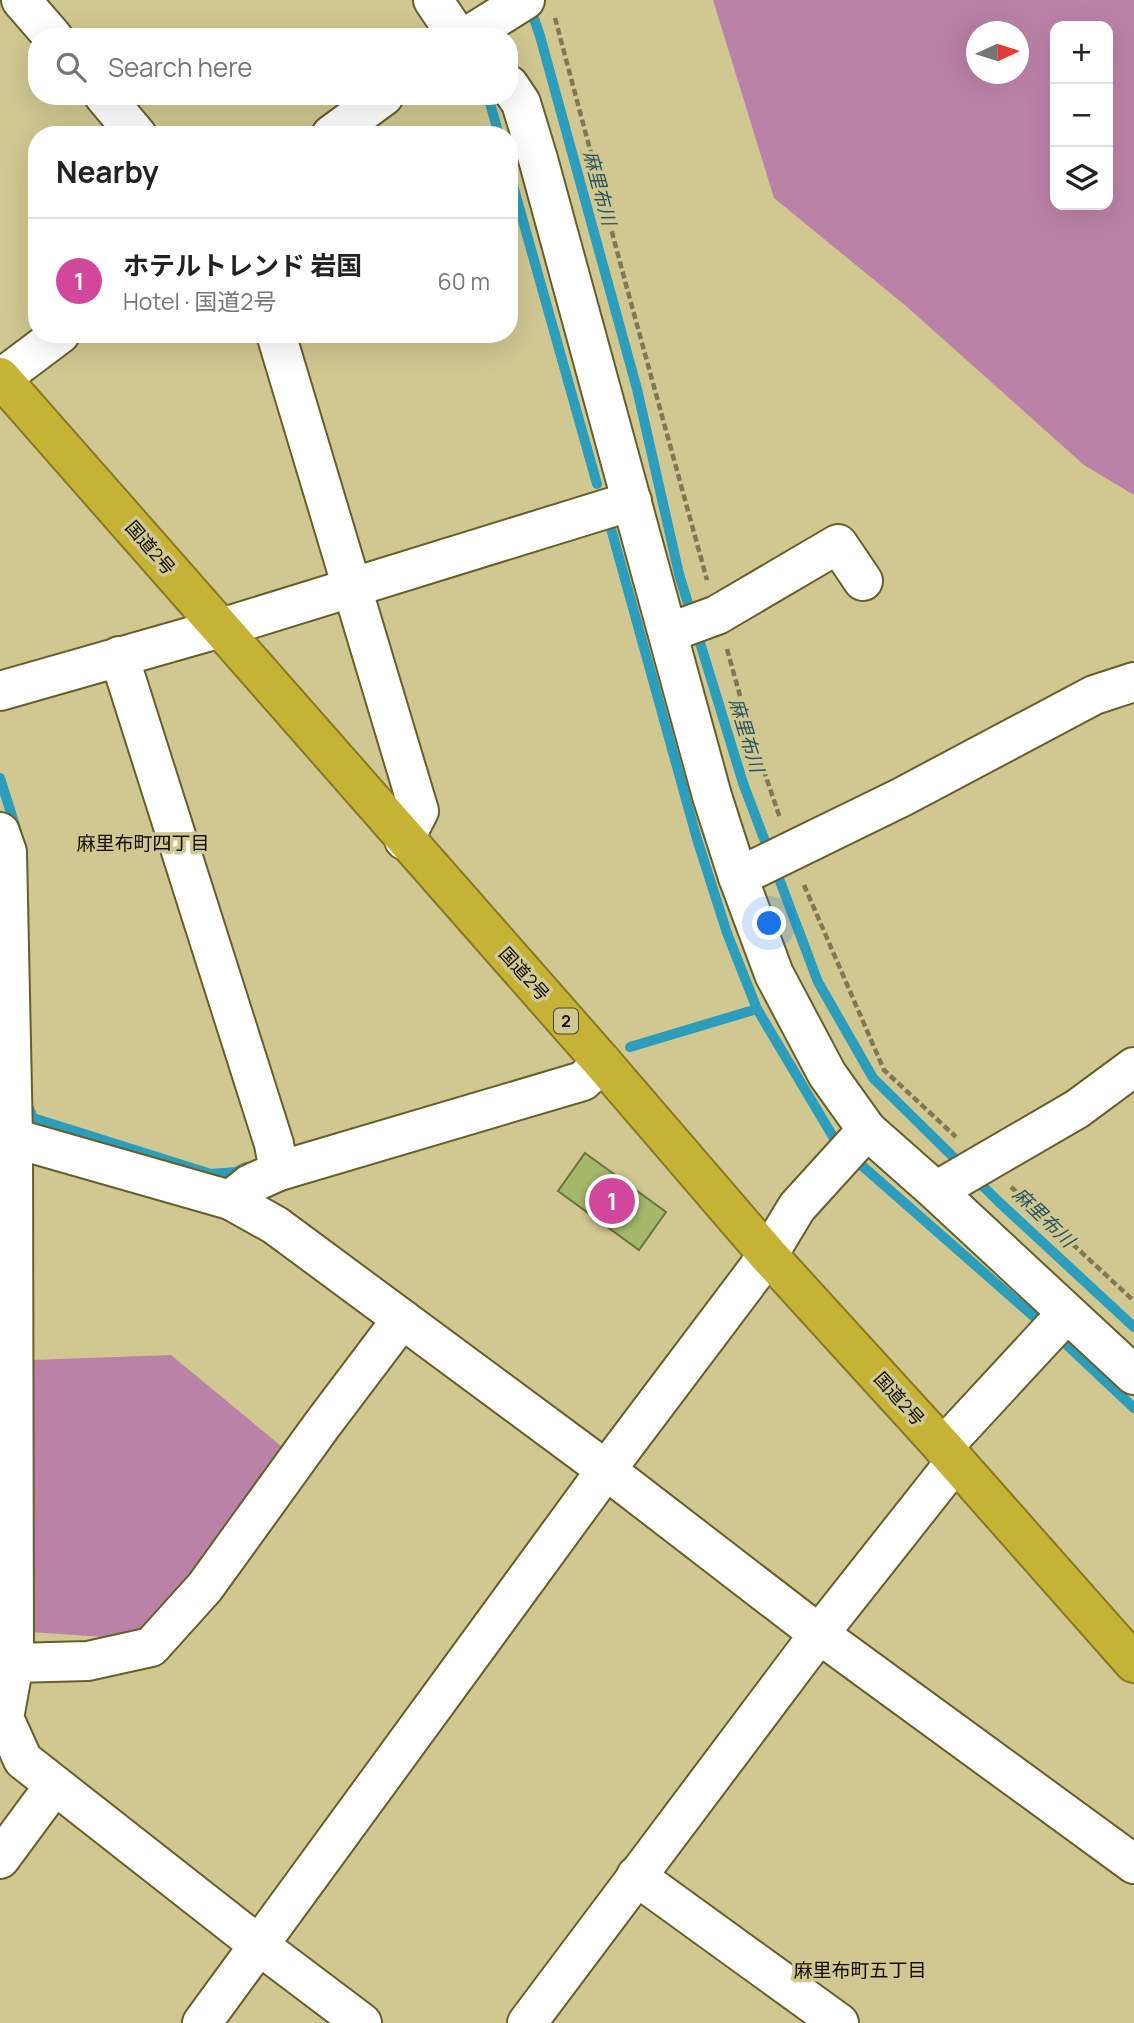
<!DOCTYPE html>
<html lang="en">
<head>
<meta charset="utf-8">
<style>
	:root { --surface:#fff; --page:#f2f2f2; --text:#222; --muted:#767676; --line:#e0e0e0; --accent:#0f766e }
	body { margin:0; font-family:Manrope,"Noto Sans JP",sans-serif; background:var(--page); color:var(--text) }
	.controls { position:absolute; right:21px; top:21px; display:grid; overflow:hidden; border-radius:14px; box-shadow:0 7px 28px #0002 }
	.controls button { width:63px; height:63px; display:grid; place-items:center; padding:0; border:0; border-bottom:2px solid var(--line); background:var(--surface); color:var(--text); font:35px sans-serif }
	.compass { position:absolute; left:966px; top:21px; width:63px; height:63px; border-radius:50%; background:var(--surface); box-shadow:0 7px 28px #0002; rotate:86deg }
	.you { position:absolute; left:770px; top:924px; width:24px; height:24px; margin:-18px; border:5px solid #fff; border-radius:50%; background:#1a73e8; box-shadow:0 0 0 10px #1a73e833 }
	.badge { display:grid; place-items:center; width:46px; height:46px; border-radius:50%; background:var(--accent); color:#fff; font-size:23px; font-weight:700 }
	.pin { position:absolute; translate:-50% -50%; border:4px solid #fff; box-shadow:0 2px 7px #0006 }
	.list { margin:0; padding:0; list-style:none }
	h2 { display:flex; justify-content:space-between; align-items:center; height:91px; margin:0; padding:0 28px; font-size:30px }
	h2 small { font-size:23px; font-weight:400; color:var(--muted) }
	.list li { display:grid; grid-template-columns:46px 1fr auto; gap:21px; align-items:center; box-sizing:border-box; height:126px; padding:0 28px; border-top:2px solid var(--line) }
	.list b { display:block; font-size:26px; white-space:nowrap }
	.list p { margin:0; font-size:23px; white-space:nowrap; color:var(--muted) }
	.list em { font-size:23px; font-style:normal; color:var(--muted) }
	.icon { flex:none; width:38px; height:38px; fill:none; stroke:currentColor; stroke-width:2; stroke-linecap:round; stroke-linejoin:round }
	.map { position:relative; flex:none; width:1134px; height:2023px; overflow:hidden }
	.search { position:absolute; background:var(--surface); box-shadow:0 7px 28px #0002; left:28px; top:28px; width:490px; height:77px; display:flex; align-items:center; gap:18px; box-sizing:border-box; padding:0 24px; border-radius:28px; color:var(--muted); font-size:26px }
	.panel { position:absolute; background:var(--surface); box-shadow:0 7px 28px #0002; left:28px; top:126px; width:490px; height:217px; border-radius:28px }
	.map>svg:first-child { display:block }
	.green { fill:#bb82a7; fill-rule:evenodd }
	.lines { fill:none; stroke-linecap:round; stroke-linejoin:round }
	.stream { stroke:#2c9dbb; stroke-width:10 }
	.building { fill:#a4b869; stroke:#687443; stroke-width:2 }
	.minor-casing { stroke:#665e2b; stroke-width:42 }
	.highway-casing { stroke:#867923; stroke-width:42 }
	.path { stroke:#7f7854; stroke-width:4.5; stroke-dasharray:7 3.5; stroke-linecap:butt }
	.minor { stroke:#fff; stroke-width:38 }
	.highway { stroke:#c6b336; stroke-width:38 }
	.labels { text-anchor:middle; stroke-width:7; stroke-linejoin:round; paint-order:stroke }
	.shield { fill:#d0c791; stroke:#4a452c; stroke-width:2 }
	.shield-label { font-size:16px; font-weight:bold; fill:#100d00 }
	.street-label { font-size:18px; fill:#100d00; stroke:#d0c791 }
	.water-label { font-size:19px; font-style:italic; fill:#275462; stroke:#d0c791 }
	.neighbourhood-label { font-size:19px; fill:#100d00; stroke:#d0c791 }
</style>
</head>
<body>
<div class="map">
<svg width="1134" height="2023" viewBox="0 0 1134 2023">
	<rect width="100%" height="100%" fill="#d0c791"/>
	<!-- green -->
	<g class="green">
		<path d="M713,0H1134V495L1084,465L906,306L774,198ZM1055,26H1108V205H1055ZM976,32H1018V74H976Z"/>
		<polygon points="171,1355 281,1446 147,1640 31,1632 34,1569 32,1360"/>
	</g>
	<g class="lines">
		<!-- stream -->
		<g class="stream">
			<polyline points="529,4 540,36 637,389 679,574 743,783 818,982 873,1078 1000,1203 1134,1327"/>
			<polyline points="488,96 499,135"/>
			<polyline points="509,171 597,484"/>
			<polyline points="610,525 697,839 727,933 757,1009 835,1140"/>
			<polyline points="0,778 17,832"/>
			<polyline points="630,1047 757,1009"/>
			<polyline points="27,1103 33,1118 211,1174 236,1172 246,1167"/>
			<polyline points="859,1163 1039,1321"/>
			<polyline points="1066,1344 1134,1408"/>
		</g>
	</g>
	<!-- building -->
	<polygon class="building" points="585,1153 666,1212 639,1250 558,1191"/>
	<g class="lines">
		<!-- minor casing -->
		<g class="minor-casing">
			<g id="minor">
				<polyline points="21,0 53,37"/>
				<polyline points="433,0 458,37"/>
				<polyline points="466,37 525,0"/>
				<polyline points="509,85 521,103 538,159 712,796 738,877 774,974 827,1074 867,1130 936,1191 1134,1375"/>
				<polyline points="104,96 137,135"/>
				<polyline points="331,135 384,96"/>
				<polyline points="276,334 419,811 404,840"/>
				<polyline points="0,379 60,334"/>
				<polyline points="668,633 717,615 838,544 863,581"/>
				<polyline points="119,656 274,1144 279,1171"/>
				<polyline points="0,691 221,628 632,501"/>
				<polyline points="0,832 7,852 13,1138 14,1663 4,1718 23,1760 260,1946 362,2023"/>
				<polyline points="738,877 902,797 1094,695 1134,682"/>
				<polyline points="0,1137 13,1138 230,1200 275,1225 606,1470 819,1634 1134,1864"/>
				<polyline points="936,1191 1077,1109 1134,1067"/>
				<polyline points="230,1200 250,1184 279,1171 583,1081 602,1062"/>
				<polyline points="943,1447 1066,1314"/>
				<polyline points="14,1663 88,1661 151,1647 205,1587 322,1425 402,1319"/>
				<polyline points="0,1859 54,1786"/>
				<polyline points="636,1876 839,2023"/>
				<polyline points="202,2023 606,1470 768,1255 797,1207 867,1130"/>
				<polyline points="527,2023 819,1634 955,1462"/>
			</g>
		</g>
		<!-- highway casing -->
		<g class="highway-casing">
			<polyline id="highway" points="0,377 602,1062 768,1255 943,1447 1134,1663"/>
		</g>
		<!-- path -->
		<g class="path">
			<polyline points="555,18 625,281 707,580"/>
			<polyline points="727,649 747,721 780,818"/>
			<polyline points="804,885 884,1070 956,1137"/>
			<polyline points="1011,1187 1134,1301"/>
		</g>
		<!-- minor -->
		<use href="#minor" class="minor"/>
		<!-- highway -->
		<use href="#highway" class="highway"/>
	</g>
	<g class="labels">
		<!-- shield labels -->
		<rect class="shield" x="554" y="1008.5" width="24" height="25" rx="5"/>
		<g class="shield-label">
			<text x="566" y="1027">2</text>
		</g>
		<!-- street labels -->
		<g class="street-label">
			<text transform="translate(150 548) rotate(49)" y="6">国道2号</text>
			<text transform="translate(524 974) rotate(48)" y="6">国道2号</text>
			<text transform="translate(899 1399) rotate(48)" y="6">国道2号</text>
		</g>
		<!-- water labels -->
		<g class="water-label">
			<text transform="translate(600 188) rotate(75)" y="7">麻里布川</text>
			<text transform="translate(747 735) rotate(73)" y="7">麻里布川</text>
			<text transform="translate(1044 1217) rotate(44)" y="7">麻里布川</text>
		</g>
		<!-- neighbourhood labels -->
		<g class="neighbourhood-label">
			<text x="143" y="850">麻里布町四丁目</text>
			<text x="860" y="1977">麻里布町五丁目</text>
		</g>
	</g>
</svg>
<div class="controls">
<button>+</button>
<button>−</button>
<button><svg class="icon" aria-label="layers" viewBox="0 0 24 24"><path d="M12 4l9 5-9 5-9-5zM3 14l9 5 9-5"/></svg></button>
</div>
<svg class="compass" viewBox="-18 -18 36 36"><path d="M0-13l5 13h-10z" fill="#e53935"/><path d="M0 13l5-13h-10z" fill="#767676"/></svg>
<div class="you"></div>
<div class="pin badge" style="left:612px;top:1201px;background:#d1479c">1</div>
<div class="search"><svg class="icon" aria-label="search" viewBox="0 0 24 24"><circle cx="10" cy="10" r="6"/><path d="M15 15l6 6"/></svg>Search here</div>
<section class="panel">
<h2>Nearby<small></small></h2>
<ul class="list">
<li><span class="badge" style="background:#d1479c">1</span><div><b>ホテルトレンド 岩国</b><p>Hotel · 国道2号</p></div><em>60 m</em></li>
</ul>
</section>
</div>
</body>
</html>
